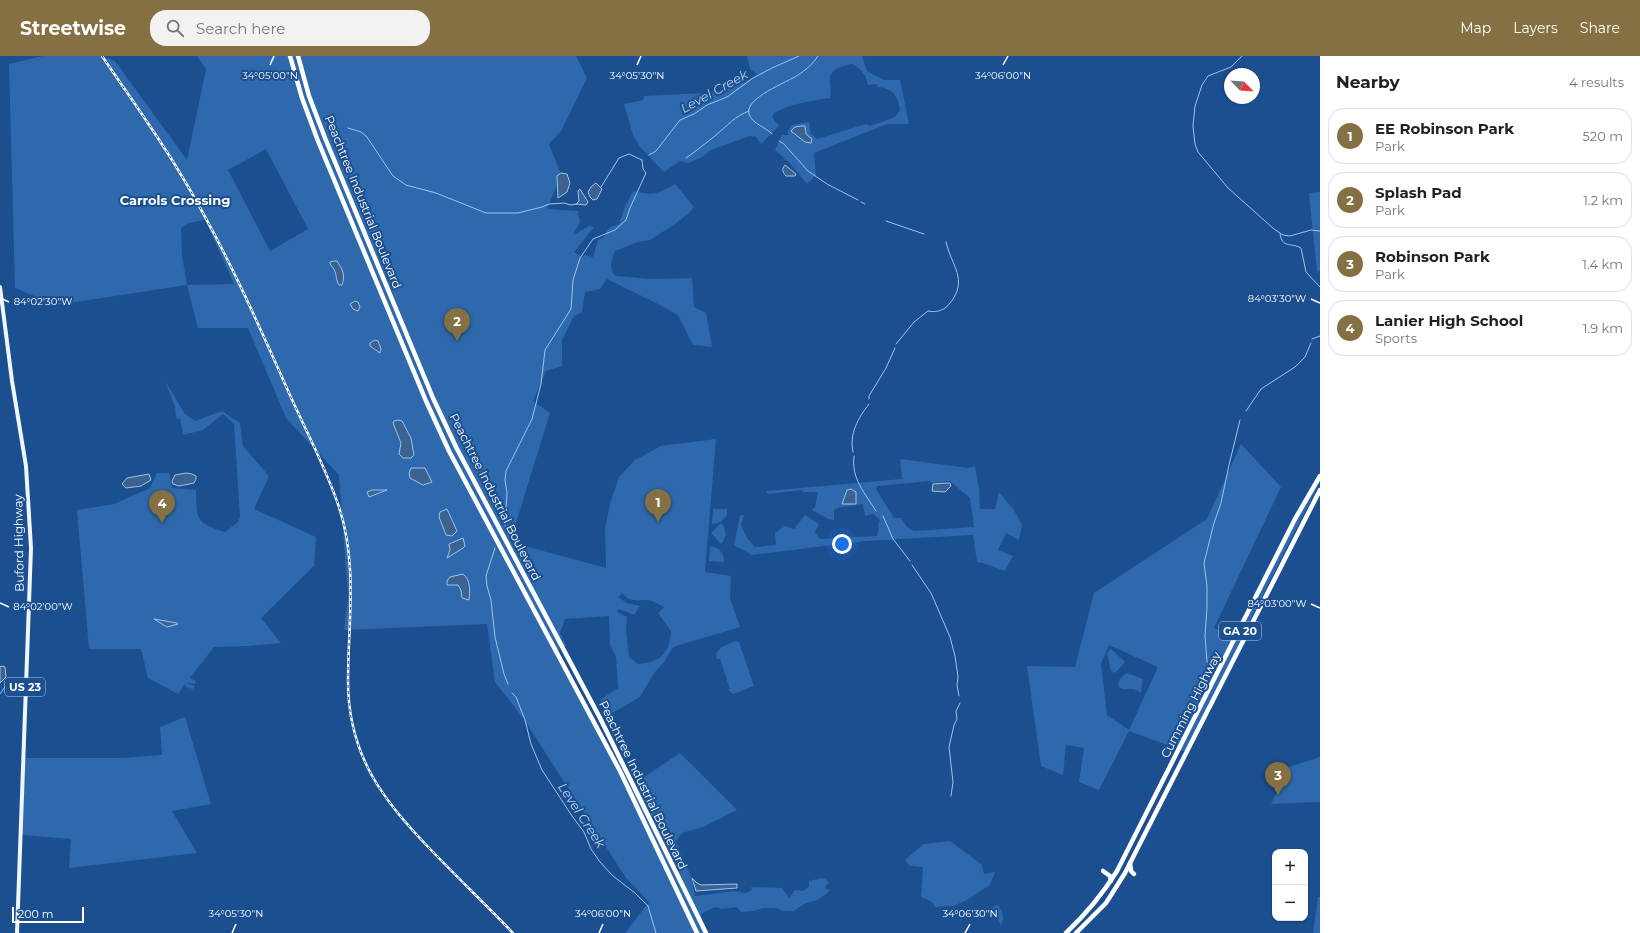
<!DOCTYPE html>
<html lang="en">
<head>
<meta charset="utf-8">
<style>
	:root { --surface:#fff; --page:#f2f2f2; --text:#202124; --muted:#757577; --line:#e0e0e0; --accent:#847042 }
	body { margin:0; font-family:Montserrat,sans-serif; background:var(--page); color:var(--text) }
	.controls { position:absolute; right:12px; bottom:12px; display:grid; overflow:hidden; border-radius:8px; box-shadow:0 1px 3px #0004 }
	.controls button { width:36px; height:36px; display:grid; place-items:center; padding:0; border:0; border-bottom:1px solid var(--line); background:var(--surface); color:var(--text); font:20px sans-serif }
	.compass { position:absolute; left:1224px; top:12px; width:36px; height:36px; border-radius:50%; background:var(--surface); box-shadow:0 1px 3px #0004; rotate:115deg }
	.scale { position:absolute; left:12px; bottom:10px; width:72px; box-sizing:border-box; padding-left:4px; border:2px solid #fff; border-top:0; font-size:11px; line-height:14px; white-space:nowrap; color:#fff; -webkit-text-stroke:3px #1b4f8f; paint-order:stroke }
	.you { position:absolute; left:842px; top:488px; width:14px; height:14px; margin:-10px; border:3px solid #fff; border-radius:50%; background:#1a73e8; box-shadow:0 0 0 6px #1a73e833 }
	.badge { display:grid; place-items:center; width:26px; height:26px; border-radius:50%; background:var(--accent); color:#fff; font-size:13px; font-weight:700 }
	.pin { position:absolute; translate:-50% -33px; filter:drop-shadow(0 1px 2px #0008) }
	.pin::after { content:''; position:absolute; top:21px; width:14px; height:12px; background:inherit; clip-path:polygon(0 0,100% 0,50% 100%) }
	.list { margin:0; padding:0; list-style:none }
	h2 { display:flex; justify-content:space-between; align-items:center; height:52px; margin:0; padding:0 16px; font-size:17px }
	h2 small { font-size:13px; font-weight:400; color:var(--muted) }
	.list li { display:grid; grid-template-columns:26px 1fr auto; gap:12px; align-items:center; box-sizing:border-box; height:56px; margin:0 8px 8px; padding:0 8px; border:1px solid var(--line); border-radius:16px }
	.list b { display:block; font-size:15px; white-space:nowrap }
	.list p { margin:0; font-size:13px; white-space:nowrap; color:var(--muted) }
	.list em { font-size:13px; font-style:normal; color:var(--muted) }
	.icon { flex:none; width:22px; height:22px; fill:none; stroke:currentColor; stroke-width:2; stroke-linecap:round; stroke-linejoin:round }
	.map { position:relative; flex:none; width:1320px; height:877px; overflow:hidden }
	header { display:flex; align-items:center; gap:24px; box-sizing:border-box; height:56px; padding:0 20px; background:var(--accent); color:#fff }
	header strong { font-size:19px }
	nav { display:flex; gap:22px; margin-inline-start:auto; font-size:14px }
	.search { width:280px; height:36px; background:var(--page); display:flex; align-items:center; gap:10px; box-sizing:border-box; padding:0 14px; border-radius:16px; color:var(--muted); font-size:15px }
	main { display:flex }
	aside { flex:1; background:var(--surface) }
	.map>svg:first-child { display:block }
	.green { fill:#2e69ad; fill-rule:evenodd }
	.water { fill:#3c6290; stroke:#9cc4f0 }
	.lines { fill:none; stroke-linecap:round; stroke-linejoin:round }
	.stream { stroke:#9cc4f0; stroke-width:1 }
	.primary { stroke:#f0f6ff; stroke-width:4 }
	.highway { stroke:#fff; stroke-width:4.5 }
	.rail-casing { stroke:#fff; stroke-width:2.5 }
	.rail { stroke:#1b4f8f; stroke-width:1; stroke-dasharray:3; stroke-linecap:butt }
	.ticks { fill:none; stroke:#fff; stroke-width:1.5 }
	.labels { text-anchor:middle; stroke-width:4; stroke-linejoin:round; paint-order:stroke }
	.shield { fill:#1b4f8f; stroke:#bbcadd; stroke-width:1 }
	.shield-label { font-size:11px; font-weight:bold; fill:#fff }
	.street-label { font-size:12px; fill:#fff; stroke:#1b4f8f }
	.water-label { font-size:13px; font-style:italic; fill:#b5d3f5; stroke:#1b4f8f }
	.neighbourhood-label { font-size:13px; font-weight:bold; fill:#fff; stroke:#1b4f8f }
	.ticks-label { font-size:10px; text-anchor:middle; fill:#fff; stroke:#1b4f8f; stroke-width:4; stroke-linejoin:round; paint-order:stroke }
</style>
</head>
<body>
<header>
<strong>Streetwise</strong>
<div class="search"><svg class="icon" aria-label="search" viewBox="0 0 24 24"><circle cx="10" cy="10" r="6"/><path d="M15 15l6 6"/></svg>Search here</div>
<nav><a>Map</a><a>Layers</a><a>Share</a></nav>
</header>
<main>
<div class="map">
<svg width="1320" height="877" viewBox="0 0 1320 877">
	<rect width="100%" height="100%" fill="#1b4f8f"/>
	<!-- green -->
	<g class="green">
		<path d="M43,0H102L115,5L187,104L206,13L197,0H576L587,22L561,75L549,88L561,119L547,153L578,155L580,166L573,179L589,170L594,171L574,196L582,201L585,199L593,201L598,184L603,182L609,172L619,168L624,153L633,135C653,140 658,138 675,128L694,151L689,157L675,168L650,184L638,186L615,195C611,205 609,211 615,220L652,223L692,222L694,251L706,257L712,291L693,289L678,259L660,249L607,223L600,233L585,236L582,256L574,260L562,284V310L546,315L533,345L550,357L510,486L606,512L605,473L610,448L619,421L635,404L661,390L716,383L705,516L731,520L730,542L740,571L673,591L664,606L654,617L640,641L607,660L600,644L618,632L616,601L610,589L609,560L565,563L560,577L566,589L554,597L608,692L626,733L680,697L737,754L703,771L682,777L676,785L691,821L695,840L735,835L745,837L752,834L751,831L782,832L789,842L795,834L803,835L809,831V825L822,822L827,824L829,827L826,829L825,833L830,834L829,836L817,844L804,848L794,855H782L777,852H763L754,855L741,856L737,851L722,853L715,851L701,858L704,877H625L649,846L626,822L523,662L495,626L487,568L344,574L348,540L339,419L286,362L248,272H198L187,229L56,249L15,232L9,8ZM266,93L308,173L270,195L228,114ZM205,164L234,228H233L187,229L182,199L181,172L189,167ZM622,537C630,547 638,544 649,544C654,545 660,549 664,551L658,557L671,575C669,598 661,606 638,608L629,601L626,573L627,561L617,556L619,553L634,559L640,550L627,547L618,541Z"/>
		<path d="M747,0H862L867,15L884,24H900L909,68H887L814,97L816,119L807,128L789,106L775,94L782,79H788V75L792,69L809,66L811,78L817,83L866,68L870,70L895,61L900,54C898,39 892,32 878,31L876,28L868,29C866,19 862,14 853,8C845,9 831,12 830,22C829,29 832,35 830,42C810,45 793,47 774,57L772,61L779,70L761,88L756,81L750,80L711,94L702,101L689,107L680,105L664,116L641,92L633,79L624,48L643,44L644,40L722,36L758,19L750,13Z"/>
		<polygon points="1320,136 1320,215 1317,216 1309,137"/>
		<path d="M165,325L185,358L195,365L222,355L240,367L243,390L269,420L254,453L316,481L314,510L261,562L281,587L249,590L214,591L190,622L196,625L195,628L186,627L195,630L193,633L185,631L186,627L178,638L148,622L141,593H89L77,454L114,448L150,432L157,417H169L172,432L196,434C197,465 195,466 225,476L238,466L240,461L234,368L223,358L203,374L183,379L180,363L176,362L175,351Z"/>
		<path d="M1241,388L1281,431L1214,572L1239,584L1254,547L1294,470L1320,423V426L1240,584L1243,586L1186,696L1129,675L1099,734L1079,726L1084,692L1066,689L1063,719L1041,710L1027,610L1075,611L1094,537L1207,463ZM1109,589L1158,611L1129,674L1107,659L1101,608Z"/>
		<path d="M900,403L968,412L975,410L979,432L980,453H995L999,436L1014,454L1022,469L1019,484L1006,477L998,494L1013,500L1005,515L983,507L977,506L973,479L865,485L752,499L734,489L740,459H744L741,469L747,482L755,491L776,489L775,477L785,470L794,473L805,459L819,468L815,476L820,483L877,480C880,474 877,470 880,464L873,458L865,460L863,448L840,451L834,454V464L828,463L812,454L815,451L818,436H803V434L767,438L766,435L902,423ZM930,425L931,427L950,425L970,442L974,471L914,475L907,471L901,462H894L876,433L877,430Z"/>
		<polygon points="713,453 727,453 727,459 721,466 712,468"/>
		<path d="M721,467C727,474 727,481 721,488L711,477Z"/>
		<path d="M710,490C719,491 724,497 724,506L709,505Z"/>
		<polygon points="736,585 739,586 754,630 733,638 727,633 730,633 720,603 717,603 716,598 721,591"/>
		<polygon points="1111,593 1125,606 1115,617 1111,615 1107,597"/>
		<path d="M1127,617L1143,623L1141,637L1134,633H1122L1119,631C1117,624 1122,621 1127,617Z"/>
		<polygon points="185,661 211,748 172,755 197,797 69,812 71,783 22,779 25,702 122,702 162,699 160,671"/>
		<polygon points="1320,701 1320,746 1271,748 1289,711"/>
		<polygon points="950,785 982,809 984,818 995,816 990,829 965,845 953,850 935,851 932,846 921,841 923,811 910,810 905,804 924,788"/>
		<polygon points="1318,841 1320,841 1320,877 1313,877"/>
		<path d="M998,849C1003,856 1005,861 1001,869L992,853L994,850Z"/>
	</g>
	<!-- water -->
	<g class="water">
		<polygon points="801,70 805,70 806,78 812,83 811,87 805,86 791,75 795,71"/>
		<path d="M785,109L796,118L795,120H786C783,116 781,114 785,109Z"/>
		<polygon points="561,117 567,118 570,127 567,136 558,142 557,120"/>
		<polygon points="596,127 602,133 597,143 593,144 590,141 588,136 591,131"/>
		<polygon points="580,133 588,146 586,149 576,148 579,145 578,135"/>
		<path d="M334,205H337C342,213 346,219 342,229H339C334,221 339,218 330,208V206Z"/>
		<polygon points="355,245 358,246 360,251 358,255 353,253 350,248"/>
		<polygon points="375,284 378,285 381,293 380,297 370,290 370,287"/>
		<polygon points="398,364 402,365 411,382 414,399 411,402 403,402 399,398 401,387 393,367 394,365"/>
		<polygon points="411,412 425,412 432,426 423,429 410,422 409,417"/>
		<polygon points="186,417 192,418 196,420 196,423 194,427 179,430 173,428 172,425 175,419"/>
		<polygon points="149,418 151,424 141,430 126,432 122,428 127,422"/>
		<polygon points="947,427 950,427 951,430 945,436 932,435 933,428"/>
		<polygon points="851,433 856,436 856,448 842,448 847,434"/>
		<polygon points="372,434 387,434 369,441 367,436"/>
		<polygon points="447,453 457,475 452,480 446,479 439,461 440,456"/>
		<polygon points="463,482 465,490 463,492 447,502 450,494 449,488"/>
		<path d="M463,518C471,524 470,536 469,544L462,542L461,534L458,529H447V525L450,521Z"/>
		<polygon points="154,563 177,567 178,568 167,571"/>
		<polygon points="2,610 5,611 6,621 0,627 0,611"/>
		<polygon points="692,822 697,827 701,829 737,828 737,832 696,835"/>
	</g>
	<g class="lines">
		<!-- stream -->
		<g class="stream">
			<polyline points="1242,0 1231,11 1208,20 1202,29 1195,50 1193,70 1195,88 1198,96 1228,132 1274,173 1283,179 1290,180 1311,174 1320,175"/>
			<polyline points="348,72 361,76 367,81 393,120 406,129 436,137 486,157 518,157 542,151 549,148 564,147 571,149 577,148"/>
			<path d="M772,78C766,71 752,68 749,58C744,42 788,26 798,19C806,14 813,8 818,0"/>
			<polyline points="779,85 784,88 808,115 827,128 858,144"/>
			<polyline points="649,99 656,95 680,64 694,58 707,49 727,41 753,22 772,12 799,0"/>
			<path d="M686,102C696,95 706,87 716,79C727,70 735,60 749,55"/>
			<polyline points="601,131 619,102 629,98 642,104"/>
			<polyline points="861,146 865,148"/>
			<polyline points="886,165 924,178"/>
			<path d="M1280,178C1283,193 1290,186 1301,192L1306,216L1320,231"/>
			<polyline points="1312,283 1320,280"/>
			<path d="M896,288L914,266L928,255C937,257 945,254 950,247C969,224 951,209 946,186"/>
			<polyline points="869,343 869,340 886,312 895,292"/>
			<polyline points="1246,355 1261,333 1295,311 1305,301 1311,287"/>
			<path d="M853,396C849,378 858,362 869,348"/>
			<path d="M854,400C851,423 865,437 876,455"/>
			<polyline points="883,460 893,483 910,505"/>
			<polyline points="505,470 507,437 505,424 506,415 532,363 541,328 545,294 571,253 573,224 580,202 593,183 615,174 626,164 630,152 646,117 643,113 642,104"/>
			<polyline points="495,492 486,520 487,530 491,544 495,581 504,618 508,628"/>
			<polyline points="912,509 931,537 950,581 955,600 958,621 957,629 959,640"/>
			<polyline points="1207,606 1205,580 1207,551 1207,530 1204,507 1214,467 1221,447 1229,409 1240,364"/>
			<polyline points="512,637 516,641 525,664 531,688 542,714 572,760 584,776 591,793 600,806 613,820 635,837 648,850 656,877"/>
			<polyline points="0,638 9,625"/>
			<polyline points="951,740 953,726 949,691 954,669 957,663 956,655 960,647"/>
		</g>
		<!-- primary -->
		<polyline class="primary" points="0,231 12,325 26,410 31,492 17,877"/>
		<!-- highway -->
		<g class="highway">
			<polyline points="290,0 302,42 318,85 426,345 449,395 620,715 697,877"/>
			<polyline points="298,0 309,40 325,82 433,342 456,391 600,662 706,877"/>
			<polyline points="1130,807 1131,815 1134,818"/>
			<polyline points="1103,815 1110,820 1111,825"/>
			<path d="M1066,877C1086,858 1102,839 1117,815L1295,463L1320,420"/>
			<polyline points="1076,877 1106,847 1125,817 1320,434"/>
		</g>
		<!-- rail casing -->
		<g class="rail-casing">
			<path id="rail" d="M102,0C127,37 154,74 177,112C221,184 255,260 289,337C306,375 326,412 339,451C358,509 348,567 348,625C348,700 383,744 432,795C459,823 486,849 513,877"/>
		</g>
		<!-- rail -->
		<use href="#rail" class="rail"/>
	</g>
	<!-- ticks -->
	<path class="ticks" d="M270,9L274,0M637,9L641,0M1003,9L1008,0M0,242L9,246M1311,243L1320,247M0,547L9,551M1311,548L1320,552M232,877L236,868M599,877L603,868M965,877L970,868"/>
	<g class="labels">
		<!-- shield labels -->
		<g class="shield">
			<rect x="1219" y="566" width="42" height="18" rx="3"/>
			<rect x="5" y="622" width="40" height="18" rx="3"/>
		</g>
		<g class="shield-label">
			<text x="1240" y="579">GA 20</text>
			<text x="25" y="635">US 23</text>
		</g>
		<!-- street labels -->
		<g class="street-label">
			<text transform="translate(363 146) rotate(68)" y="4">Peachtree Industrial Boulevard</text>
			<text transform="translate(495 441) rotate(63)" y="4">Peachtree Industrial Boulevard</text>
			<text transform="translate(19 487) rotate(-91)" y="4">Buford Highway</text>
			<text transform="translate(1191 649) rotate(-63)" y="4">Cumming Highway</text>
			<text transform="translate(643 729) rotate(64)" y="4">Peachtree Industrial Boulevard</text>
		</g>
		<!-- water labels -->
		<g class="water-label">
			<text transform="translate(714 35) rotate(-29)" y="5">Level Creek</text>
			<text transform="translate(582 759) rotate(57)" y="5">Level Creek</text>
		</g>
		<!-- neighbourhood labels -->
		<g class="neighbourhood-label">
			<text x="175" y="149">Carrols Crossing</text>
		</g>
	</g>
	<g class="ticks-label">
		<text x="270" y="23">34°05'00"N</text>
		<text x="637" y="23">34°05'30"N</text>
		<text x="1003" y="23">34°06'00"N</text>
		<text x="1277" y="246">84°03'30"W</text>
		<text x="43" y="249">84°02'30"W</text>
		<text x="1277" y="551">84°03'00"W</text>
		<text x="43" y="554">84°02'00"W</text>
		<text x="236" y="861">34°05'30"N</text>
		<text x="603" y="861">34°06'00"N</text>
		<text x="970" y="861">34°06'30"N</text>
	</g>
</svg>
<div class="controls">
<button>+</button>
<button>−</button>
</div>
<svg class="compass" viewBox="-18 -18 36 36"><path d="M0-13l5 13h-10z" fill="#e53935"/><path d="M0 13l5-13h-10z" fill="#757577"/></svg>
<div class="scale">200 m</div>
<div class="you"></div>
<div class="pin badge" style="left:658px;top:466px">1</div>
<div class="pin badge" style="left:457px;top:285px">2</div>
<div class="pin badge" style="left:1278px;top:739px">3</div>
<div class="pin badge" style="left:162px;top:467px">4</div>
</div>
<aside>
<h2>Nearby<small>4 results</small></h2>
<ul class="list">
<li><span class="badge">1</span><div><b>EE Robinson Park</b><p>Park</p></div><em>520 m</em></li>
<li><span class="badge">2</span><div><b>Splash Pad</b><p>Park</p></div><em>1.2 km</em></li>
<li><span class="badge">3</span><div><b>Robinson Park</b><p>Park</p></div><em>1.4 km</em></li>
<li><span class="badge">4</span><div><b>Lanier High School</b><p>Sports</p></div><em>1.9 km</em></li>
</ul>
</aside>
</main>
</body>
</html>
